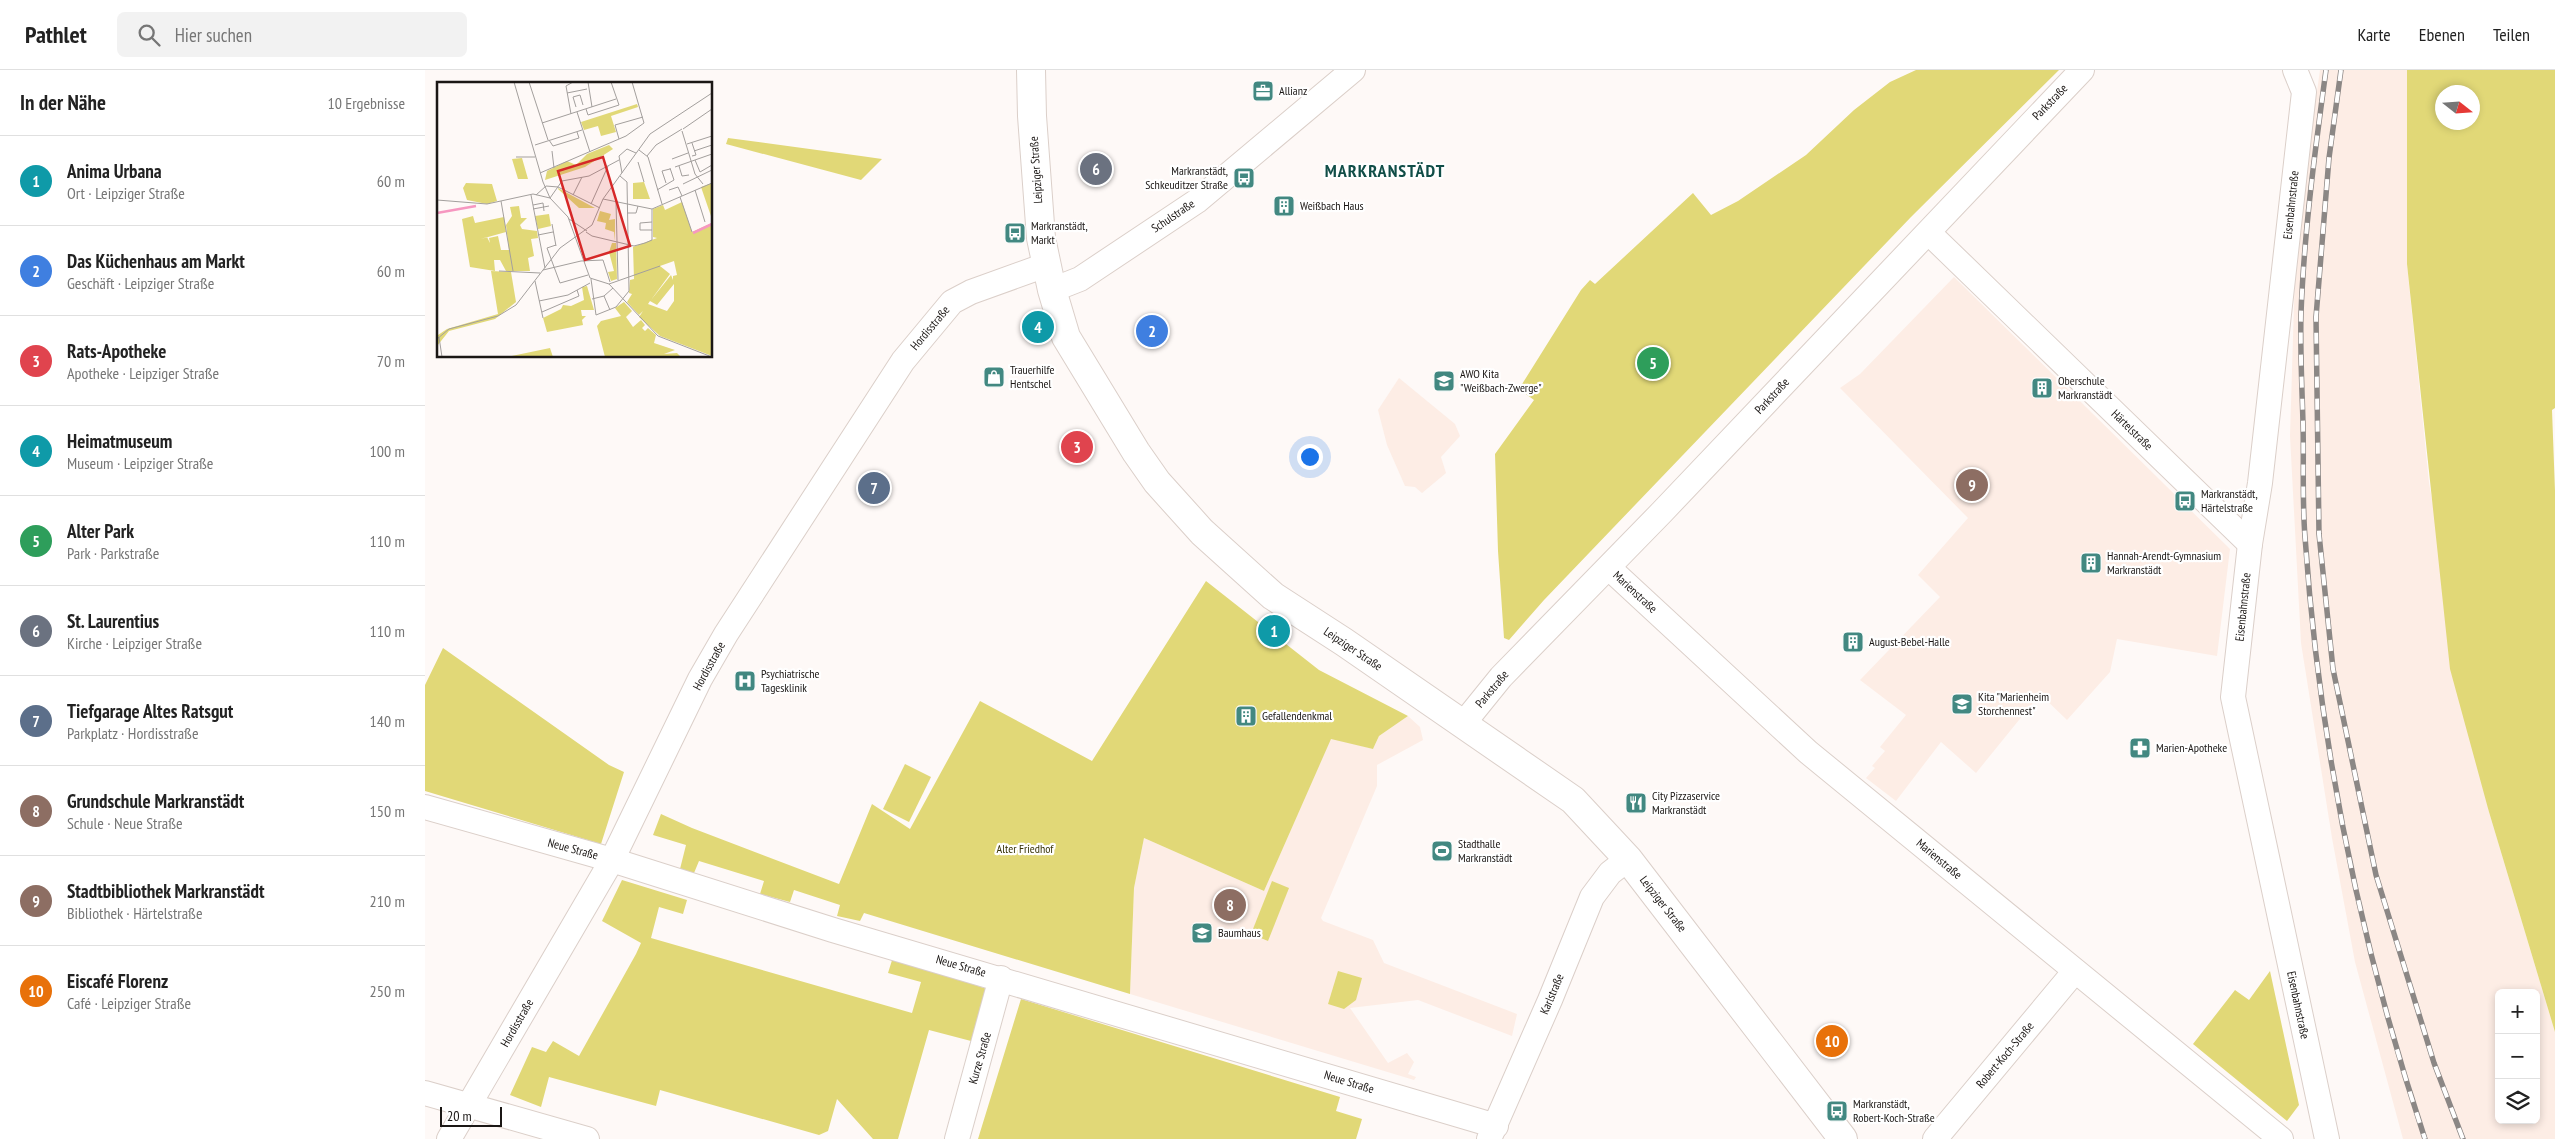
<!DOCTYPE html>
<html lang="de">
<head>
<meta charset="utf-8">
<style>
	:root { --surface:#fff; --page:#f2f2f2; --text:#222; --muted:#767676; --line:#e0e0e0; --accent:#0f766e }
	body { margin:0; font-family:"PT Sans Narrow",sans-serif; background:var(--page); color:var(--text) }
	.controls { position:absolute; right:15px; bottom:15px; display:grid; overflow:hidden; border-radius:8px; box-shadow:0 2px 8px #0003 }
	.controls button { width:45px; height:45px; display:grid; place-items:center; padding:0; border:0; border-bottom:1px solid var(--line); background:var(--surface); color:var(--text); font:25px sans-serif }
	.compass { position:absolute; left:2010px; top:15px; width:45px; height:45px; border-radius:50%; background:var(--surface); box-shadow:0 2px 8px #0003; rotate:107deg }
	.scale { position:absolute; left:15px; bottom:12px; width:62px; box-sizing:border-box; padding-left:5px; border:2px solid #1b1715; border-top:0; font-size:14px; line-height:18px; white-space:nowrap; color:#1b1715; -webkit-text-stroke:4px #fff; paint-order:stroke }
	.you { position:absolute; left:884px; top:386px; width:18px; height:18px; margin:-12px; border:4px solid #fff; border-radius:50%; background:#1a73e8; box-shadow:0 0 0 8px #1a73e833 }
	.badge { display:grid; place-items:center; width:32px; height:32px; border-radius:50%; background:var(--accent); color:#fff; font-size:16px; font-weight:700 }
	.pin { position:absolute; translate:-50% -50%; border:2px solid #fff; box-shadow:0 1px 5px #0006 }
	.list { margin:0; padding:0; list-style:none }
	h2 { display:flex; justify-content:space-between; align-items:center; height:65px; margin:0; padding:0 20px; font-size:21px }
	h2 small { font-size:16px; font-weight:400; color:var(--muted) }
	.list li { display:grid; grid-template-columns:32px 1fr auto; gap:15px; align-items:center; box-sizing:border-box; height:90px; padding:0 20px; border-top:1px solid var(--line) }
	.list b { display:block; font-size:19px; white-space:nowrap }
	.list p { margin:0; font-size:16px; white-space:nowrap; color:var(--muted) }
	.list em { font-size:16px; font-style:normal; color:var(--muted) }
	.icon { flex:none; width:28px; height:28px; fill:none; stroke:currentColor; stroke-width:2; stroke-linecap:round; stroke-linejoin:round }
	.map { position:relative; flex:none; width:2130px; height:1069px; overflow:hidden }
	header { display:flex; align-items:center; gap:30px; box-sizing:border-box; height:70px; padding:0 25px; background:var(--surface); border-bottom:1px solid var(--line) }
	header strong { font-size:24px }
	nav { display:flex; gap:28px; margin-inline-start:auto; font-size:18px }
	.search { width:350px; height:45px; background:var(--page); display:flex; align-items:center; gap:12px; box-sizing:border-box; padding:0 18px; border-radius:8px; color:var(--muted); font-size:19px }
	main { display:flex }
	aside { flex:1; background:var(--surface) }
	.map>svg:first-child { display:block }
	.built { fill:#fdede5; fill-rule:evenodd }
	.green { fill:#e1d877; fill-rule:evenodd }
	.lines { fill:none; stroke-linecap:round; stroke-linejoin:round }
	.street-casing { stroke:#dbcfc9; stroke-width:26 }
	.primary-casing { stroke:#dbcfc9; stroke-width:30 }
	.street { stroke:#fff; stroke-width:24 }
	.primary { stroke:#fff; stroke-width:28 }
	.rail-casing { stroke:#8b8785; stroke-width:5.5 }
	.rail { stroke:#fff; stroke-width:4; stroke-dasharray:11; stroke-linecap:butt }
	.labels { text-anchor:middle; stroke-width:4.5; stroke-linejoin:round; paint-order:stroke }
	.poi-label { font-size:12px; fill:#1b1715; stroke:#fff; text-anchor:start }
	.street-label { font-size:12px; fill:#1b1715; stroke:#fff }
	.park-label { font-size:12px; fill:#373206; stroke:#fff }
	.district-label { font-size:18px; font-weight:bold; letter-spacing:1px; fill:#114e48; stroke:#fff }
	.inset-river { fill:none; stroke:#f697c0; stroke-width:2.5 }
	.inset-road { fill:none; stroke:#a39f9d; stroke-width:1 }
	.view { fill:#d62828; fill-opacity:0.15; stroke:#d62828; stroke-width:2.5 }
	.inset-edge { fill:none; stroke:#1b1715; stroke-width:2.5 }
</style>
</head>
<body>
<header>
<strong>Pathlet</strong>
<div class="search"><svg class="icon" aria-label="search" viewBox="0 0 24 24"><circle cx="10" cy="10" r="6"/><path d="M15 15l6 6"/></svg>Hier suchen</div>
<nav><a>Karte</a><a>Ebenen</a><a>Teilen</a></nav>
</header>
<main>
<aside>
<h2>In der Nähe<small>10 Ergebnisse</small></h2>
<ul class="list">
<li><span class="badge" style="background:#0f9aa8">1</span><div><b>Anima Urbana</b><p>Ort · Leipziger Straße</p></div><em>60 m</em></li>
<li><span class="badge" style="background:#3f7fe0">2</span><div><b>Das Küchenhaus am Markt</b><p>Geschäft · Leipziger Straße</p></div><em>60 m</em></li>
<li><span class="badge" style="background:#e0444e">3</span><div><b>Rats-Apotheke</b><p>Apotheke · Leipziger Straße</p></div><em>70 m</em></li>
<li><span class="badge" style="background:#0f9aa8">4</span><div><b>Heimatmuseum</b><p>Museum · Leipziger Straße</p></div><em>100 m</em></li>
<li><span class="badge" style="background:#2e9e5b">5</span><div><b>Alter Park</b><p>Park · Parkstraße</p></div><em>110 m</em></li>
<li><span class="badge" style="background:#6b7280">6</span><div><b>St. Laurentius</b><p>Kirche · Leipziger Straße</p></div><em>110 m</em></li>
<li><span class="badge" style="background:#5c6f8a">7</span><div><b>Tiefgarage Altes Ratsgut</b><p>Parkplatz · Hordisstraße</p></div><em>140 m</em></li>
<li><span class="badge" style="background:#8d6e63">8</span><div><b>Grundschule Markranstädt</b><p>Schule · Neue Straße</p></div><em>150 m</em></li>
<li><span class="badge" style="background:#8d6e63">9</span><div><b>Stadtbibliothek Markranstädt</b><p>Bibliothek · Härtelstraße</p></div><em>210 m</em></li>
<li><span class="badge" style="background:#e8710a">10</span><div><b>Eiscafé Florenz</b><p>Café · Leipziger Straße</p></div><em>250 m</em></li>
</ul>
</aside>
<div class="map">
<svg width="2130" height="1069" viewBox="0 0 2130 1069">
	<rect width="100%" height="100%" fill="#fef9f7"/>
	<!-- built -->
	<g class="built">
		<path d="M1895,0H1982V194L2004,413L2064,742L2130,962V1069H1978L1930,892L1907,768L1876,573L1865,366L1871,169ZM2074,923H2111V1050H2074Z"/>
		<polygon points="1529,207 1805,479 1792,586 1692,569 1685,602 1642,650 1615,624 1551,703 1516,672 1471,731 1441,708 1450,698 1447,696 1460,681 1455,677 1481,645 1435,610 1515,527 1493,505 1543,448 1415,318 1435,304"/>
		<polygon points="974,308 1030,354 1035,366 1016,387 1021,403 997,423 990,417 980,416 962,375 953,340"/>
		<polygon points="983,646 995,657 998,670 952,695 952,716 896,848 898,851 948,870 959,893 1092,944 1087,966 993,930 925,938 963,993 982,983 989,992 983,1004 991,1007 989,1010 705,924 709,818 719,768 839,821 906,668 948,679 954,666"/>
	</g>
	<!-- green -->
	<g class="green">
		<polygon points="1491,0 1634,0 1486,147 1119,530 1084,570 1079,568 1073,481 1070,384 1109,330 1094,319 1156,220 1165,210 1170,214 1268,123 1286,145 1313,131 1381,85 1429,40 1465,12"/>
		<path d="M1982,0H2130V338L2127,340L2130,421V962L2064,742L2025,599L1982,194ZM2018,22H2048V52H2018Z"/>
		<polygon points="303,68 436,86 457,89 436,110 301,74"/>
		<polygon points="781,511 894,600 983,646 954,666 948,679 906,669 839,821 719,768 709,818 705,924 439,843 435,851 412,846 415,835 369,820 365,832 335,824 339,811 274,791 269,803 255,799 261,775 228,765 236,744 267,758 414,814 447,734 485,759 555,631 667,691"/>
		<polygon points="18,578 184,695 199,702 176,774 0,721 0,615"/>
		<polygon points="480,694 506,707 484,752 458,739"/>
		<polygon points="197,810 262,830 258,844 234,837 226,868 487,943 496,912 463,903 468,887 562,919 546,971 504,960 473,1069 448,1069 412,1029 403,1061 394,1065 235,1020 231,1036 124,1007 116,1037 85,1025 107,977 121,982 128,971 154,986 211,884 216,873 177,851"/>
		<polygon points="847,811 864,818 843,871 826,864"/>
		<polygon points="913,901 937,908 931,930 919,939 903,934"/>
		<polygon points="1845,901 1874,1035 1862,1051 1768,974 1810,920 1824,930"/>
		<polygon points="596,929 915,1027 911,1041 937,1049 931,1069 553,1069"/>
	</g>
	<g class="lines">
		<!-- street casing -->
		<g class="street-casing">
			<g id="street">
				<polyline points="1870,0 1879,22 1835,413 1825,474 1808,627 1902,1069"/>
				<polyline points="1504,163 1825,474"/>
				<polyline points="627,220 655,209 772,131 928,0"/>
				<polyline points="1184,498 1383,682 1856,1069"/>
				<polyline points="1038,654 1076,607 1237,442 1657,0"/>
				<polyline points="0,737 187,790 408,860 1071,1056"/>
				<polyline points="0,1023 162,1069"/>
				<polyline points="24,1069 187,790 275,609 301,564 478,291 527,232 546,222 621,195"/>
				<polyline points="532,1069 576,908"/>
				<polyline points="1064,1069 1125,930 1167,827 1185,803 1203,789"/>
				<polyline points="1510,1069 1650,901"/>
			</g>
		</g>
		<!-- primary casing -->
		<g class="primary-casing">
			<polyline id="primary" points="606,0 607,46 616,168 627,220 641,267 711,382 732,412 777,462 848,526 919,572 1148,730 1203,789 1418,1069"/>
		</g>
		<!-- street -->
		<use href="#street" class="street"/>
		<!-- primary -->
		<use href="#primary" class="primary"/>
		<!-- rail casing -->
		<g class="rail-casing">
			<g id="rail">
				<path d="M1901,0C1890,81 1879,162 1876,244C1875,280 1877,317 1878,353C1879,391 1877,429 1880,467C1894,672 1935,874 2000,1069"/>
				<polyline points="1916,0 1904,88 1891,247 1894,464 1908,599 1951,805 2009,993 2038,1069"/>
			</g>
		</g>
		<!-- rail -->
		<use href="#rail" class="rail"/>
	</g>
	<!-- icons -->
	<defs>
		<g id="office-square" transform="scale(1.125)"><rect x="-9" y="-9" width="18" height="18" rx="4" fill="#428881" stroke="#fff"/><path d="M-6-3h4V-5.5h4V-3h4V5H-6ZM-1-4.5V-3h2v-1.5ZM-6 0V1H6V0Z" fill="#fff"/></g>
		<g id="bus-square" transform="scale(1.125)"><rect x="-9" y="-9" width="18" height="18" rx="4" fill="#428881" stroke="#fff"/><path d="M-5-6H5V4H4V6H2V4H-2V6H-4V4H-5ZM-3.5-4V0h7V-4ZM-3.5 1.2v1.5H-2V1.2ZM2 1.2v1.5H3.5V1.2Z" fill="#fff"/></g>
		<g id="building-square" transform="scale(1.125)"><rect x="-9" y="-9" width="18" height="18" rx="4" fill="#428881" stroke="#fff"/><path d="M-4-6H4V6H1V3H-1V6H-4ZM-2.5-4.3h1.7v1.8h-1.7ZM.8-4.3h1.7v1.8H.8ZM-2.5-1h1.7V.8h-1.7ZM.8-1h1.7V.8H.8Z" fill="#fff"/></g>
		<g id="shop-square" transform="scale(1.125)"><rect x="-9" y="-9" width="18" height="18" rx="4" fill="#428881" stroke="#fff"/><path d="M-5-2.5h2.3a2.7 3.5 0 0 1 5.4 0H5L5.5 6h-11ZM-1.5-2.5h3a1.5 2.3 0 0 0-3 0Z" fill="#fff"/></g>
		<g id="school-square" transform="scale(1.125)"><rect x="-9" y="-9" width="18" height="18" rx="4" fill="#428881" stroke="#fff"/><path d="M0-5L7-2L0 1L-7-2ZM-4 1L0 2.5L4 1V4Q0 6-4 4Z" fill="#fff"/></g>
		<g id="hospital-square" transform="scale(1.125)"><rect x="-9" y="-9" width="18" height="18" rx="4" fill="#428881" stroke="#fff"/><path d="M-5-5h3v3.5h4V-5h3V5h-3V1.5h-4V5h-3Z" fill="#fff"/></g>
		<g id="pharmacy-square" transform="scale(1.125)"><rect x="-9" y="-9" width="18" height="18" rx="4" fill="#428881" stroke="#fff"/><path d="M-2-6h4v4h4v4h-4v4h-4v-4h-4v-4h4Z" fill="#fff"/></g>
		<g id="restaurant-square" transform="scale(1.125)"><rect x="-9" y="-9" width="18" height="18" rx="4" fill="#428881" stroke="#fff"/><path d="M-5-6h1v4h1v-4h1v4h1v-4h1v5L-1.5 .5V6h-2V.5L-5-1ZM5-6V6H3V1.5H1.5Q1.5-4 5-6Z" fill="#fff"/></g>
		<g id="stadium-square" transform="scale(1.125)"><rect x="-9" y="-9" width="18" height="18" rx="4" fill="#428881" stroke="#fff"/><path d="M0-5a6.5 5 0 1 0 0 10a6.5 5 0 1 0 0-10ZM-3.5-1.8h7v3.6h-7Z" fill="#fff"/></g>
	</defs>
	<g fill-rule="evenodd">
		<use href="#office-square" x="838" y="21"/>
		<use href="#bus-square" x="819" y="108"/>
		<use href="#building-square" x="859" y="136"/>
		<use href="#bus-square" x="590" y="163"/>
		<use href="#shop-square" x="569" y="307"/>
		<use href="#school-square" x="1019" y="311"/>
		<use href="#building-square" x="1617" y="318"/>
		<use href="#bus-square" x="1760" y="431"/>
		<use href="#building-square" x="1666" y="493"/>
		<use href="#building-square" x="1428" y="572"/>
		<use href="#hospital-square" x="320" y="611"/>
		<use href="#school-square" x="1537" y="634"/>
		<use href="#building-square" x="821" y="646"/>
		<use href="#pharmacy-square" x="1715" y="678"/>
		<use href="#restaurant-square" x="1211" y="733"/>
		<use href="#stadium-square" x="1017" y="781"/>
		<use href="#school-square" x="777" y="863"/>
		<use href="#bus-square" x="1412" y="1041"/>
	</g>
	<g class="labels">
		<!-- poi labels -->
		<g class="poi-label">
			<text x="854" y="25">Allianz</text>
			<text x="803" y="105" text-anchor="end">Markranstädt,<tspan x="803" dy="14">Schkeuditzer Straße</tspan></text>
			<text x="875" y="140">Weißbach Haus</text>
			<text x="606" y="160">Markranstädt,<tspan x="606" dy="14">Markt</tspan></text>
			<text x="585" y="304">Trauerhilfe<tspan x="585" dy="14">Hentschel</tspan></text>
			<text x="1035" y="308">AWO Kita<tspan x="1035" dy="14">"Weißbach-Zwerge"</tspan></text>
			<text x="1633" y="315">Oberschule<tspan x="1633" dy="14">Markranstädt</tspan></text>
			<text x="1776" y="428">Markranstädt,<tspan x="1776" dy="14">Härtelstraße</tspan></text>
			<text x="1682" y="490">Hannah-Arendt-Gymnasium<tspan x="1682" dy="14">Markranstädt</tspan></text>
			<text x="1444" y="576">August-Bebel-Halle</text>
			<text x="336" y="608">Psychiatrische<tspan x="336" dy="14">Tagesklinik</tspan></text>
			<text x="1553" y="631">Kita "Marienheim<tspan x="1553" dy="14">Storchennest"</tspan></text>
			<text x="837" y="650">Gefallendenkmal</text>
			<text x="1731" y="682">Marien-Apotheke</text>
			<text x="1227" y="730">City Pizzaservice<tspan x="1227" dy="14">Markranstädt</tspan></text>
			<text x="1033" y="778">Stadthalle<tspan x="1033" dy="14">Markranstädt</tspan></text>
			<text x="793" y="867">Baumhaus</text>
			<text x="1428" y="1038">Markranstädt,<tspan x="1428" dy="14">Robert-Koch-Straße</tspan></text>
		</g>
		<!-- street labels -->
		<g class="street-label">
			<text transform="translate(1625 32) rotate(-46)" y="4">Parkstraße</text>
			<text transform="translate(611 100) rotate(-94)" y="4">Leipziger Straße</text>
			<text transform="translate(1866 135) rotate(-84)" y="4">Eisenbahnstraße</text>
			<text transform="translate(748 146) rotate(-34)" y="4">Schulstraße</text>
			<text transform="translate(505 258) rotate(-50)" y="4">Hordisstraße</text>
			<text transform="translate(1347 326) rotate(-47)" y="4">Parkstraße</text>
			<text transform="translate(1707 360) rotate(44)" y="4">Härtelstraße</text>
			<text transform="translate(1210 522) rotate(43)" y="4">Marienstraße</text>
			<text transform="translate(1818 537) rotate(-84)" y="4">Eisenbahnstraße</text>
			<text transform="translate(928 579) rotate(34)" y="4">Leipziger Straße</text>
			<text transform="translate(284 596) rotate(-61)" y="4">Hordisstraße</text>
			<text transform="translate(1067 619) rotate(-50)" y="4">Parkstraße</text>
			<text transform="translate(148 779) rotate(15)" y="4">Neue Straße</text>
			<text transform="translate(1514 789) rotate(40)" y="4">Marienstraße</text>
			<text transform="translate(1238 834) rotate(52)" y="4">Leipziger Straße</text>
			<text transform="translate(536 896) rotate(16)" y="4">Neue Straße</text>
			<text transform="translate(1127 924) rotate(-67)" y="4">Karlstraße</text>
			<text transform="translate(1873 935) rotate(78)" y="4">Eisenbahnstraße</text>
			<text transform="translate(92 953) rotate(-60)" y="4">Hordisstraße</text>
			<text transform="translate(1580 985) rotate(-50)" y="4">Robert-Koch-Straße</text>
			<text transform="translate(555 988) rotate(-74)" y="4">Kurze Straße</text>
			<text transform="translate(924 1012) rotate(17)" y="4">Neue Straße</text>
		</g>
		<!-- park labels -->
		<g class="park-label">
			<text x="600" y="783">Alter Friedhof</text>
		</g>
		<!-- district labels -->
		<g class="district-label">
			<text x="960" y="107">MARKRANSTÄDT</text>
		</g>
	</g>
	<!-- overview -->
	<g transform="translate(12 12)">
		<rect width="275" height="275" fill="#fef9f7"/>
		<path d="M200,22L201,25L174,34L179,50L164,54L161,44L147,48L144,40ZM172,63L176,67L148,85L108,98L110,89L130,79L139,83L150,72ZM85,76L91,97H81L75,77ZM207,100L213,117H196V101ZM29,101L55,102L60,119L50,122L30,118L26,106ZM275,101V137L264,105ZM121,107V106L158,126H142ZM245,120L255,150L275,141V274L223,254L202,235L206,229L202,233L190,220L195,212L192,211L193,198L197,197L196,165L220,156L216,155V127L226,123L228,128ZM237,179L240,193L236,194V198L234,193L214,218L233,192L223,184ZM237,202V219L230,229L211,222L213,219L220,223ZM82,124L84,136H90L83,143L85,147L100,149L101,156L94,157L97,174L91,176L93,189H69L63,178H57L58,189L33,185L25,137L36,134L38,141L67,135L69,150L44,157L50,155L53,161L52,156L61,154L64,168H72L69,143L75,134L73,125ZM163,129L174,132L172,138L178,137V159L177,150L168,147L169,141L160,139ZM112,132L114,144L101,147L98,134ZM175,161H179L180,197L174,199L171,190L177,189L172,170ZM54,189L74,190L79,220L58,237L12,249L0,264L1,253L10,247L61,232ZM150,204L157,228H144L145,234H149L145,238L146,243L110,250L106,236L124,227L126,223L134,224L147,218L145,205ZM187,220L195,229L189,235L196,245L204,238L208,243L205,246L208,249L211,246L219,253L217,261L238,268L227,272L240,271L244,275H168L160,244L164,239L184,234L178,226ZM113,266L116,275H70Z" fill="#e1d877" fill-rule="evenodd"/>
		<path class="inset-river" d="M0,131L39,124M256,151L275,142"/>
		<path class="inset-road" d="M77,0L106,100L113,116L131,135L153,196L172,202L221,254L275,275M92,0L111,58M151,0L155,25M130,11L150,7M139,25L136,15L143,13L146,23M149,27L151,33L182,23L174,0M140,30L153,70M134,32L129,4L136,0M105,41L179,17M246,47L275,27M245,49L258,92L266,102M182,57L178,43L206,35M112,58L116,64L142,56L140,50M250,62L275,54M98,63L145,48M202,68L211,75L225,122M115,69L117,86M257,69L275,63M210,74L219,63L245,47M255,74L259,73L255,61M79,75H98M235,77L251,71M258,78L263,90L275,83M201,80L207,100M242,84L245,94L252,93M238,85L275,72M103,91L189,54L207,41L195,0M185,91L182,74L190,67L199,71M229,101L225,89L233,87M246,102L275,88M220,108L237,98L233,86M232,108L241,105L245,114M258,108L268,140M94,113L108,186M99,113L109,104L121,105L163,126M136,113L145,95M243,115L255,150M113,116L125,99L152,94L182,78M166,117L215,127L275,101M0,118L50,122L96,112L113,116M64,119L76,189M179,120L181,198M154,122L171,84M96,123L106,121L107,129M96,127L112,124M190,131H199L201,124M132,137L150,149M115,142L119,164M215,148H203V141L215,140M149,150L155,154L197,164L208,161L215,158V127M101,153L116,150M119,163L110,166L123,201L151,193M106,188L144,179L166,178L173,200M62,189L103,191M154,197L159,233L179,225L192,209L190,100L183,94M98,199L106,236M172,202L223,184M167,214L173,228M155,217L167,214L176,206M102,219L131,213L153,201M105,230L142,214L140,208M2,255L5,275M0,257L12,247L61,234L79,223L123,166L155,143L166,117L213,52L275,11"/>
		<path class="view" d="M166,75L193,164L148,178L121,89Z"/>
		<rect width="275" height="275" class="inset-edge"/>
	</g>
</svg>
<div class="controls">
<button>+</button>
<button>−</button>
<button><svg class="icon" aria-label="layers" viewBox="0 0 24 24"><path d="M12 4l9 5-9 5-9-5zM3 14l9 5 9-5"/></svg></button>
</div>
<svg class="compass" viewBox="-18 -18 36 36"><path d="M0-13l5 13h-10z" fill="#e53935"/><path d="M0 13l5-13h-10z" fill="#767676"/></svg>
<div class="scale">20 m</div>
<div class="you"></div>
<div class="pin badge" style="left:849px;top:561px;background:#0f9aa8">1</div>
<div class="pin badge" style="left:727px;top:261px;background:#3f7fe0">2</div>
<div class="pin badge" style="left:652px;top:377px;background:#e0444e">3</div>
<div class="pin badge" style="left:613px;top:257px;background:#0f9aa8">4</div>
<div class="pin badge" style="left:1228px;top:293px;background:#2e9e5b">5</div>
<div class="pin badge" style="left:671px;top:99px;background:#6b7280">6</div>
<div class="pin badge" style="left:449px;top:418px;background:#5c6f8a">7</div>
<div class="pin badge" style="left:805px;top:835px;background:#8d6e63">8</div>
<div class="pin badge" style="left:1547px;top:415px;background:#8d6e63">9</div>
<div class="pin badge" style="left:1407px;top:971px;background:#e8710a">10</div>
</div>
</main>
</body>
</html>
